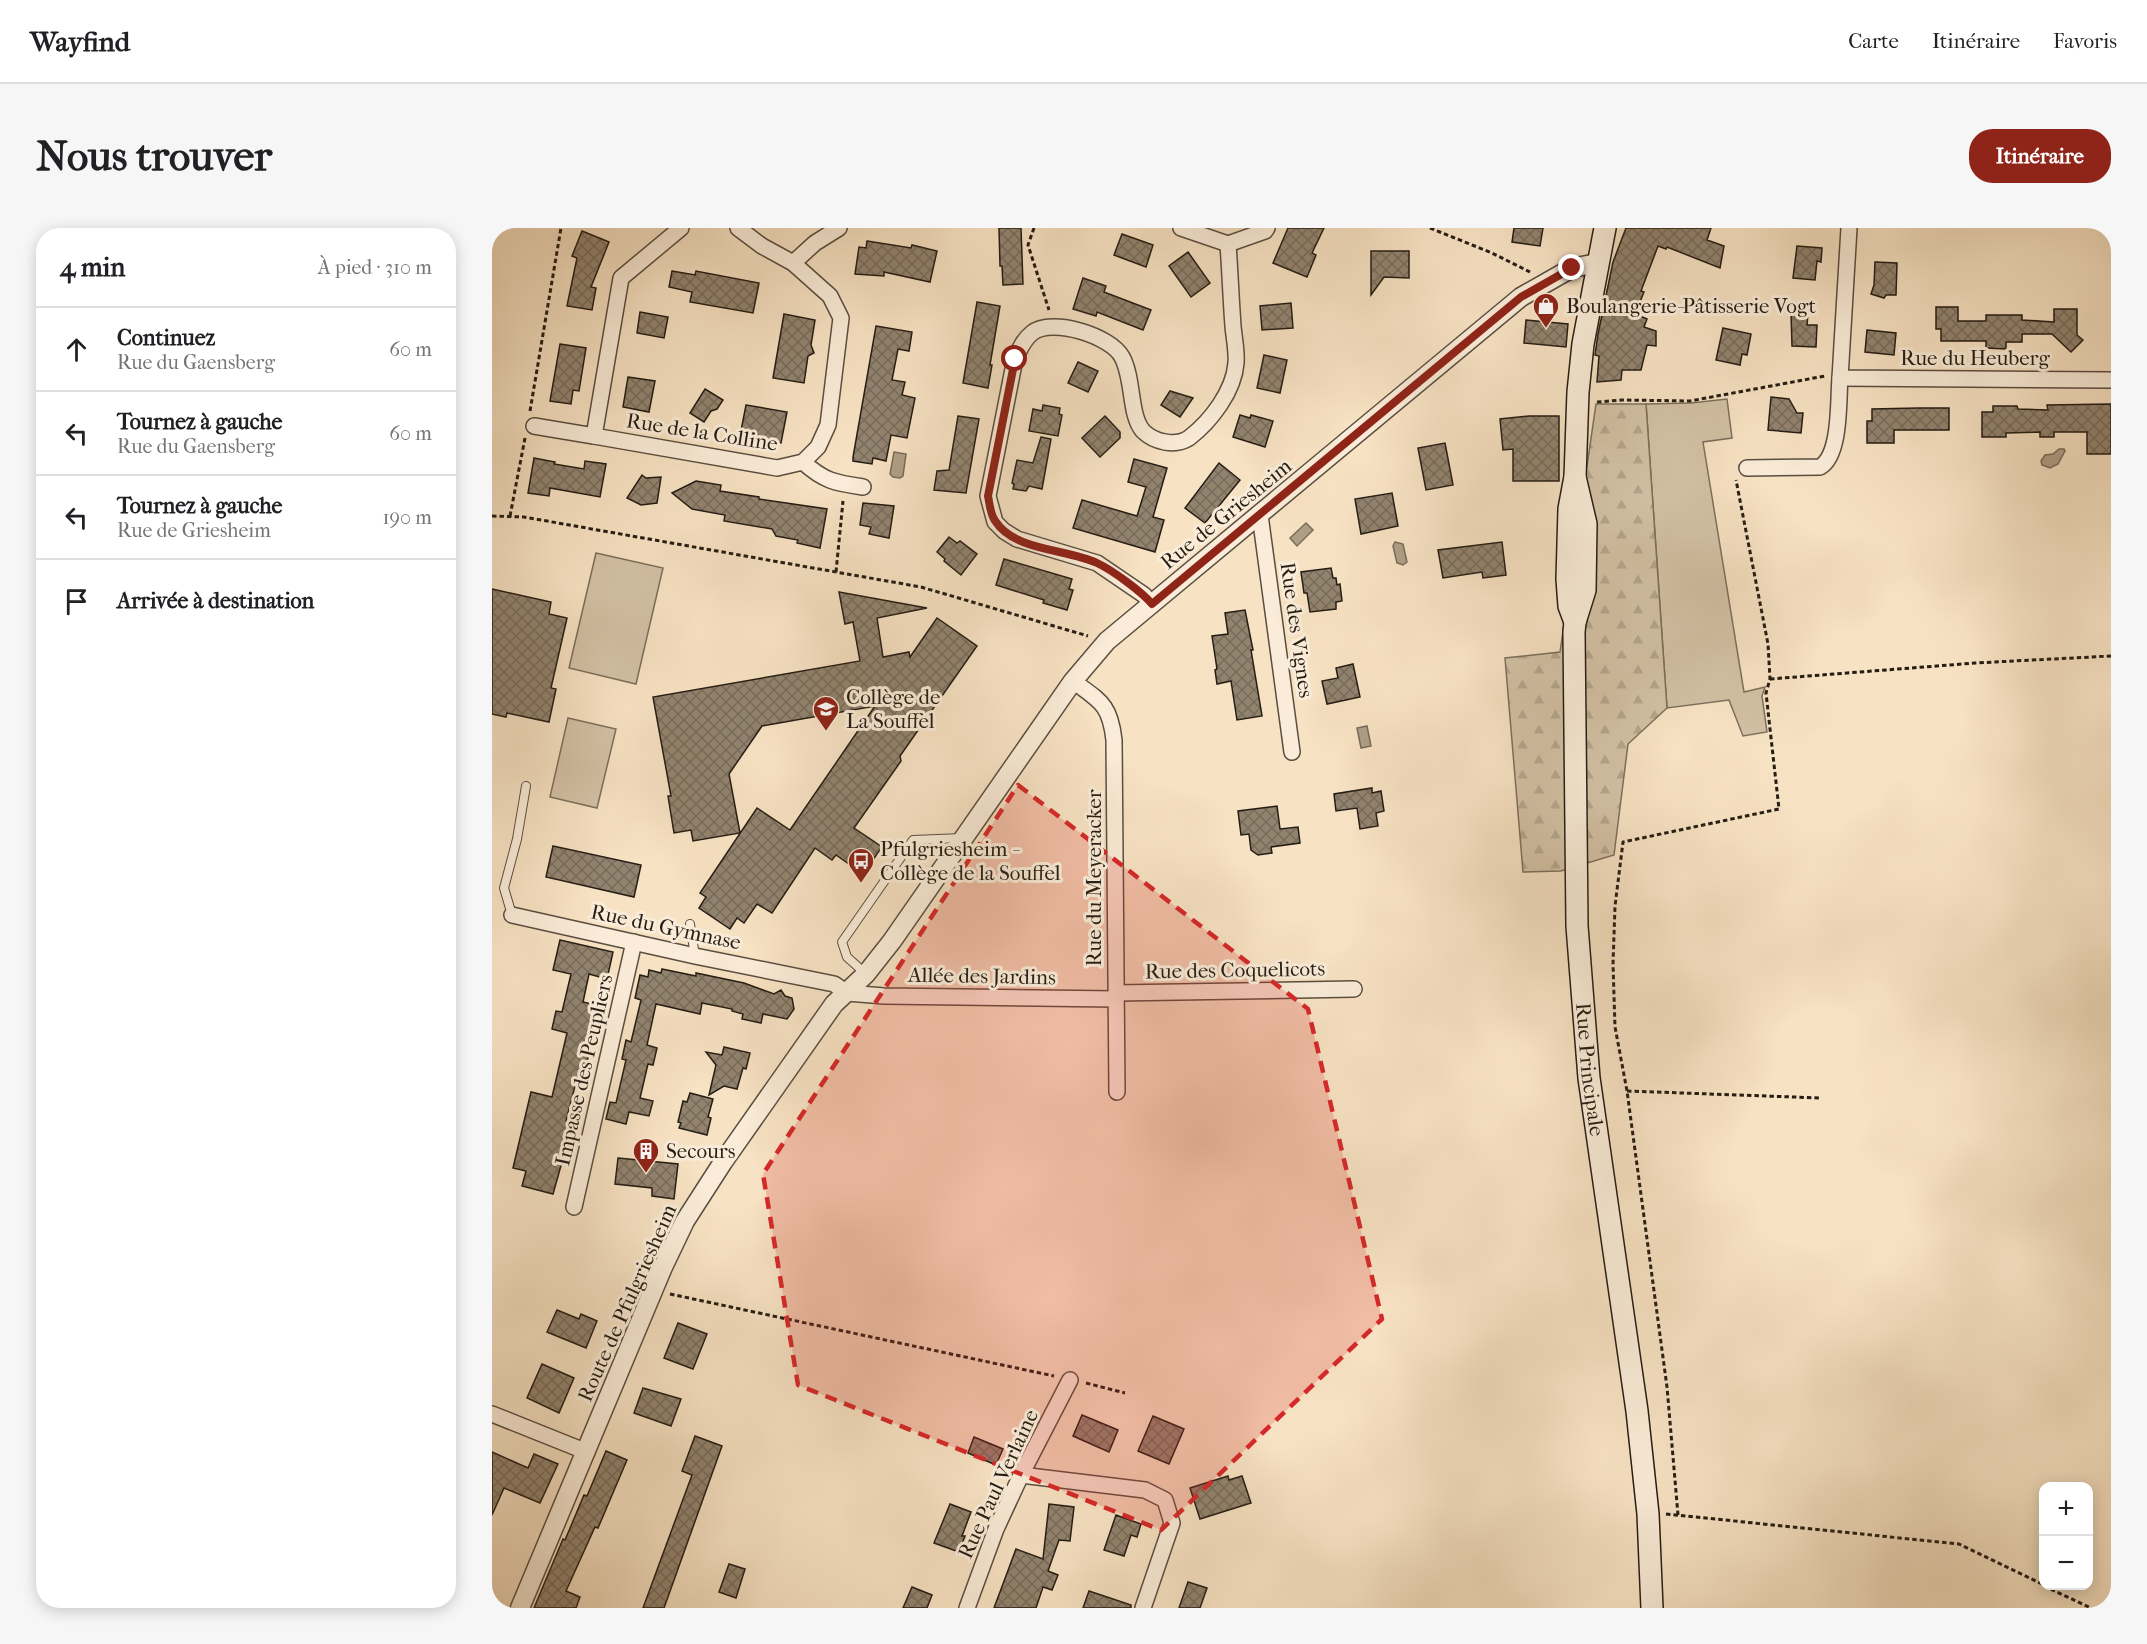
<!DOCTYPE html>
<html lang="fr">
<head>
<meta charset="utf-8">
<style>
	:root { --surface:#fff; --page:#f6f6f6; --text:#202124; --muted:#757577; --line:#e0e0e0; --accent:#8f2418 }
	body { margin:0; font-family:"IM FELL French Canon",serif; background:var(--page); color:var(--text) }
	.controls { position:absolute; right:18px; bottom:18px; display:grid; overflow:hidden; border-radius:12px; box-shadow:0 3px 15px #0003 }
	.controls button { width:54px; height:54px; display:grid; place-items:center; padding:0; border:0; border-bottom:2px solid var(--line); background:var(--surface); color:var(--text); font:30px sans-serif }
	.stop { position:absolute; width:18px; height:18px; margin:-14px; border:4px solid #8f2418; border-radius:50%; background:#fff }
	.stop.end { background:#8f2418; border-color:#fff; box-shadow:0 2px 6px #0008 }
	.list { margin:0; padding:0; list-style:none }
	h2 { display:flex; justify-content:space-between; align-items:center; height:78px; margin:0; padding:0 24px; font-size:26px }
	h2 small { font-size:20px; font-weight:400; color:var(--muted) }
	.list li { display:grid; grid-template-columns:39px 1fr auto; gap:18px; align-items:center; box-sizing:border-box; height:84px; padding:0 24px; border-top:2px solid var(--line) }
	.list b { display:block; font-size:22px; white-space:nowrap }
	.list p { margin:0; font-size:20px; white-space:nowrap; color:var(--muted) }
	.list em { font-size:20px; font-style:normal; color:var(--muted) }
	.icon { flex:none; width:33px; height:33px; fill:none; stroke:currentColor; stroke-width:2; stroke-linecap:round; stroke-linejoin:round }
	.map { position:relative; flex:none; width:1619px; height:1380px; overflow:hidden; border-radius:24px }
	header { display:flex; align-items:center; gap:36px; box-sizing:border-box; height:84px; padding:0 30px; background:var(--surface); border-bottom:2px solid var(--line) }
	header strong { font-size:28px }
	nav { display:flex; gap:33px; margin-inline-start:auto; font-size:21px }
	.intro { display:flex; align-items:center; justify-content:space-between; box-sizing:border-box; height:144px; padding:0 36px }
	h1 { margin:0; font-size:42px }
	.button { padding:15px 27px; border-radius:24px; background:var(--accent); color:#fff; font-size:21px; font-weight:700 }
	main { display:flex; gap:36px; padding:0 36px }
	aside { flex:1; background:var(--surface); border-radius:24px; box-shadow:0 3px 15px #0003 }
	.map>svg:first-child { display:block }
	.green { fill:#d3c1a5; stroke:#7c6f5c; stroke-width:1.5 }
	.forest { fill:url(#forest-firs); stroke:#7c6f5c; stroke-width:1.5 }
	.water { fill:#b09f88; stroke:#786b5a; stroke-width:1.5 }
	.building { fill:url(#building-cross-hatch); stroke:#251d14; stroke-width:1.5 }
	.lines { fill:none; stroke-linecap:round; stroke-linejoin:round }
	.service-casing { stroke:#5a4e40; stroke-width:10 }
	.minor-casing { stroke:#5a4e40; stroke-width:18 }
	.tertiary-casing { stroke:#5a4e40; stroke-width:21 }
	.secondary-casing { stroke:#251d14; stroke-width:24 }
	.path { stroke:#251d14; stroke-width:3; stroke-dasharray:4.5 3; stroke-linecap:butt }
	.service { stroke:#faecd8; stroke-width:8 }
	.minor { stroke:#faecd8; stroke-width:15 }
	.tertiary { stroke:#faecd8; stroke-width:18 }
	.secondary { stroke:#faecd8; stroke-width:21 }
	.route { stroke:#8f2418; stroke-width:8 }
	.marked { fill:#d62828; fill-opacity:0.2; stroke:#d62828; stroke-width:4.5; stroke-dasharray:12 8; stroke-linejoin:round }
	.labels { text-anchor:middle; stroke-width:6; stroke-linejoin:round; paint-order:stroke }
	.poi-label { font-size:21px; fill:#251d14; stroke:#faecd8; text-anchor:start }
	.street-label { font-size:21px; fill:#251d14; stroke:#faecd8 }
</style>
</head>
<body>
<header>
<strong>Wayfind</strong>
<nav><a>Carte</a><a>Itinéraire</a><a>Favoris</a></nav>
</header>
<div class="intro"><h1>Nous trouver</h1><a class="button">Itinéraire</a></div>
<main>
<aside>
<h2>4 min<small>À pied · 310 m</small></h2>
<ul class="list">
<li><svg class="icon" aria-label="ahead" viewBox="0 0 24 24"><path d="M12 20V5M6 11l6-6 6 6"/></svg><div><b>Continuez</b><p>Rue du Gaensberg</p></div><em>60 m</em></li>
<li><svg class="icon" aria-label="left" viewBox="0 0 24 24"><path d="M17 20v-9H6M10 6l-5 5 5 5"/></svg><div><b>Tournez à gauche</b><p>Rue du Gaensberg</p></div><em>60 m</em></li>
<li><svg class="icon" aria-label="left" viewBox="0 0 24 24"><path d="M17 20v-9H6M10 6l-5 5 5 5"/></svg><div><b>Tournez à gauche</b><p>Rue de Griesheim</p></div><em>190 m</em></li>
<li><svg class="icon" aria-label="arrive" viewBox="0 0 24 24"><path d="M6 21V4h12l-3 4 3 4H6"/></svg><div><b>Arrivée à destination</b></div></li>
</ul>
</aside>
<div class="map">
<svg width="1619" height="1380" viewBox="0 0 1619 1380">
	<defs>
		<pattern id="forest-firs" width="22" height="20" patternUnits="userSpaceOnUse" patternTransform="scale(1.5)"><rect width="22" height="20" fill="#d3c1a5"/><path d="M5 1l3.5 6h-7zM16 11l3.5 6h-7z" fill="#b5a58d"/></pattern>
		<pattern id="building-cross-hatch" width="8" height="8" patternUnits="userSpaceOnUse" patternTransform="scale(1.5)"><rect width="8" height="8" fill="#92836f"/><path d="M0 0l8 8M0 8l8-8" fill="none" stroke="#776b5a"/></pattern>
	</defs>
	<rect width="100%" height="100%" fill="#f7e2c3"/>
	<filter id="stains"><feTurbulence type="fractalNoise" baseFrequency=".00333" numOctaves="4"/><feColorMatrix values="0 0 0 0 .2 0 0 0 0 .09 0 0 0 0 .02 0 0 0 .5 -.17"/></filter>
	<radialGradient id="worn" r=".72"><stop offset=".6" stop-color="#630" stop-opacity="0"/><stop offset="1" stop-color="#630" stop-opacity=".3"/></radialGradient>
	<!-- green -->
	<g class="green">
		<polygon points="1235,171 1240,210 1211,214 1252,464 1273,459 1270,468 1275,504 1251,508 1237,472 1175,480 1154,176 1199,175"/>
		<polygon points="104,325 171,340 144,456 77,440"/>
		<polygon points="76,490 124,501 105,580 58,569"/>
	</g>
	<!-- forest -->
	<polygon class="forest" points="1104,176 1154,176 1175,480 1136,516 1122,627 1069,643 1031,644 1013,430 1068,424"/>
	<!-- water -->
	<g class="water">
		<polygon points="1567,221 1572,221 1573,223 1566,236 1558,240 1550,237 1549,233 1553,227 1561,226"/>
		<polygon points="402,224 414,226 411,248 408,250 401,249 398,246"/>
		<polygon points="814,295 821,302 805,318 798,310"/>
		<polygon points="903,314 911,316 915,334 911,337 905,335 901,318"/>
		<polygon points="875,498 879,518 869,520 865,500"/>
	</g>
	<!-- building -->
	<g class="building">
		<polygon points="507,0 529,0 531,56 511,57 510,38 508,38"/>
		<polygon points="796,0 832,0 820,25 824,27 815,49 781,35"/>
		<polygon points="1022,0 1051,0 1048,18 1020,14"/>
		<polygon points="1134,0 1219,0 1215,12 1232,18 1228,40 1175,19 1174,21 1166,18 1149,63 1152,64 1143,86 1155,91 1152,99 1164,103 1164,118 1155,117 1149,142 1130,142 1129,152 1105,154 1107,128 1103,127 1106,106 1121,34"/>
		<polygon points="90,3 117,14 99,59 104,60 100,82 75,78 85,30 80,28"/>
		<polygon points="630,6 661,17 654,39 622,27"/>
		<polygon points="375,13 419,20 420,17 445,23 438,54 392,44 392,48 363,46 367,19 374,20"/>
		<polygon points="1305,18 1330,20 1329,34 1325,33 1323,52 1301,50"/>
		<polygon points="879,23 917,23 917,50 892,49 879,67"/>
		<polygon points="696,24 718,55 699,69 677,38"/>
		<polygon points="1383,34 1405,35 1404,67 1394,67 1392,70 1379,66 1382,57"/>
		<polygon points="180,43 203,47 204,43 267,55 261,85 198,74 200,64 177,59"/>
		<polygon points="591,50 614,58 612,64 659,82 651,102 605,84 604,88 581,81"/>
		<polygon points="485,74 508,78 498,137 500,137 496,160 471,155"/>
		<polygon points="799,75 801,100 770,102 768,78"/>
		<polygon points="1444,79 1466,79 1466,93 1494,93 1494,87 1530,87 1530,92 1562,94 1562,81 1585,81 1585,107 1591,112 1579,124 1560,106 1530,106 1530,114 1514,114 1514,121 1494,120 1494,113 1449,113 1449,101 1444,101"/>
		<polygon points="148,84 176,89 172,110 145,105"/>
		<polygon points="1299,85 1316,86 1315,97 1325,97 1324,119 1300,118"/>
		<polygon points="292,86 323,92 319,117 322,125 316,128 312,155 281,150"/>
		<polygon points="1034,92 1076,96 1074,119 1032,115"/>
		<polygon points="384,98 420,104 417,123 406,121 400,152 413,154 410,167 423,170 415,210 399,207 394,233 381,230 380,236 361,233 361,229"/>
		<polygon points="1231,100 1259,106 1255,127 1250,126 1248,137 1224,132"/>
		<polygon points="1375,102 1404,105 1402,127 1373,124"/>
		<polygon points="68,116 94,120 87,163 81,162 79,176 58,173"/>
		<polygon points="772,127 795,132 788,165 765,160"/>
		<polygon points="586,134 606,143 596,164 576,155"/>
		<polygon points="136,149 163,153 157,184 131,179"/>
		<polygon points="213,161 231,172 225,181 219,183 212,194 198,185"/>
		<polygon points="678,163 701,170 688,189 669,177"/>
		<polygon points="1279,169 1297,171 1305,185 1311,185 1309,205 1276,202"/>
		<polygon points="1619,176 1619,226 1595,226 1595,204 1562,204 1562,209 1548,209 1548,204 1514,205 1514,209 1490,209 1490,184 1501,184 1501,178 1525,178 1526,181 1556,182 1555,177"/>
		<polygon points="254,177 295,184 289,215 248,208"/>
		<polygon points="551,177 568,180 567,186 570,187 566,208 537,203 541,181 550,183"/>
		<polygon points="1426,180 1457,180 1457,202 1402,202 1402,215 1375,215 1375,193 1380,193 1380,181"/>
		<polygon points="748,187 758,190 759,187 781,193 773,219 741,209"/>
		<polygon points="466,188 487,191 474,265 442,262 445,243 457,242"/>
		<polygon points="613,188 628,204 628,210 608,229 590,210"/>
		<polygon points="1037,188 1067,188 1067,253 1021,253 1021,221 1011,222 1008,191"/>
		<polygon points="549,209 559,211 550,261 537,258 534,263 521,261 522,256 520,255 525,232 541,235"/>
		<polygon points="953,215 961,257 934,262 926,220"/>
		<polygon points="42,230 63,234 62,236 92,241 93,233 114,236 108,269 58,260 57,268 36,265"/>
		<polygon points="642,231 675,240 661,289 672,292 663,324 581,300 590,272 645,288 654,259 636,254"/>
		<polygon points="727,235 748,252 713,295 693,280"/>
		<polygon points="150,247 154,250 169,249 165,275 149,277 135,270"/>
		<polygon points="204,253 229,257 228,263 267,269 267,271 335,281 328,320 305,315 306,312 284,308 280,301 232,293 233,287 200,281 180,265"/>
		<polygon points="900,265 906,298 869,306 863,271"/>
		<polygon points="371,275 402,278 397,310 377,306 379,299 368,297"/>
		<polygon points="457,309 465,315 468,313 485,326 469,347 452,333 453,331 445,324"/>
		<polygon points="1010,314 1014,347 991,350 990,344 951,350 946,322"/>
		<polygon points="512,331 580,351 577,361 581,362 575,382 551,375 552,372 504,357"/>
		<polygon points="839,340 841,350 844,350 845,357 848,356 850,373 844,374 844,381 818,384 815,365 812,365 809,344"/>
		<polygon points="0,361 59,374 57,386 75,390 59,460 64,461 57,494 15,485 14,489 0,486"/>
		<polygon points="347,364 435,380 385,390 391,429 417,424 418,429 445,390 485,418 408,528 409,533 362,600 390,619 371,646 344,627 340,632 323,620 280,685 265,676 252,695 245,690 238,701 207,680 214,669 208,665 265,580 298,602 383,478 270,498 237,546 248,605 201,613 199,602 182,605 176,568 179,568 161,469 368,433 361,394 353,396"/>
		<polygon points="753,382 761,422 759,422 770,488 745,492 739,453 725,456 723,442 725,441 720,408 736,406 733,385"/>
		<polygon points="861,436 868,469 835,476 830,453 846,450 844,440"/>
		<polygon points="880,560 880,565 889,563 892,583 884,585 886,598 868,601 865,580 844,583 842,566"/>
		<polygon points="785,578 788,601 806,599 808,615 779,619 780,625 766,627 759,622 757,606 749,607 746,583"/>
		<polygon points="61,618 149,637 142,669 54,649"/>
		<polygon points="68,712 121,724 115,751 97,746 91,774 104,777 101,791 105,792 90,855 84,854 74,893 81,895 61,966 30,958 34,943 21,940 39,864 60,869 75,805 60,801 64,783 70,784 79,746 61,742"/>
		<polygon points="170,741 204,748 204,745 252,755 282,766 289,762 293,768 300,770 302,781 295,791 271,786 269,795 250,791 251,786 240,783 240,781 210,775 208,786 164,776 155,817 165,820 161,837 156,836 148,870 161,873 157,888 137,884 134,896 114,891 118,874 124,875 134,832 130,831 134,812 139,814 149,772 143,770 148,747 156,749 157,742 169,745"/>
		<polygon points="232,819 258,825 254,841 251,840 245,861 232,858 217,867 224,837 214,824 230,827"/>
		<polygon points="198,865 221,871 216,889 219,890 215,907 187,900 189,895 186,894 191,873 195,874"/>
		<polygon points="126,930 186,936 182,971 160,968 160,960 123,956"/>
		<polygon points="65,1082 87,1091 89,1086 105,1093 94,1120 55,1104"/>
		<polygon points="186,1095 215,1106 201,1141 172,1130"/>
		<polygon points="50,1136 82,1150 67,1185 35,1170"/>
		<polygon points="151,1160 189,1171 179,1198 142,1185"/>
		<polygon points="590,1187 626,1202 617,1224 581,1208"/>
		<polygon points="661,1188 692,1201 677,1236 646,1223"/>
		<polygon points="203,1208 230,1218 172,1380 151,1380 200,1247 190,1243"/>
		<polygon points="482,1209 511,1221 504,1237 476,1225"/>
		<polygon points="114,1223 135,1232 106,1300 103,1299 74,1363 88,1369 84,1380 42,1380 71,1311 73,1312 92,1267 95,1268"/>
		<polygon points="0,1224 36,1240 42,1226 66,1236 48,1275 12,1260 0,1287"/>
		<polygon points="736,1248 737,1252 750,1248 759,1275 708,1291 698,1260"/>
		<polygon points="458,1276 479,1284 470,1308 473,1308 467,1324 442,1315"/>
		<polygon points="557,1276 582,1279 578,1313 567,1312 556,1343 566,1347 560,1362 551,1359 544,1380 502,1380 524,1321 551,1331"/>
		<polygon points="624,1287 649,1296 645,1309 639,1307 632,1328 612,1322"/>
		<polygon points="237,1336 253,1341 244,1370 227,1364"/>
		<polygon points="696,1354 715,1360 708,1380 687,1380"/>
		<polygon points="420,1359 440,1367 435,1380 411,1380"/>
		<polygon points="597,1363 639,1377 639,1380 591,1380"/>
	</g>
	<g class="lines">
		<!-- service casing -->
		<g class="service-casing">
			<g id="service">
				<polyline points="20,687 12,660 25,611 34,558"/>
				<polyline points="198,696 203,728"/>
				<polyline points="374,746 355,729 350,714 421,612 470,610"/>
			</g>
		</g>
		<!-- minor casing -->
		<g class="minor-casing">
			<g id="minor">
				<polyline points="189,0 129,50 102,208 285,240 311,234 326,219 336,197 349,90 338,68 301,35 270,18 246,0"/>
				<polyline points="689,0 736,16"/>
				<polyline points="1357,0 1348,150 1619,152"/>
				<polyline points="736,16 773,3 775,0"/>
				<polyline points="301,35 323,15 347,0"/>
				<polyline points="42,198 102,208"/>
				<path d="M311,234C332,253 343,255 371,259"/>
				<path d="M1255,240L1328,239C1349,227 1346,173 1348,150"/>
				<polyline points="768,287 800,524"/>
				<path d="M660,376L652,367L605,335L525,311L512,303L503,294L496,268L523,131C528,121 531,112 540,105C560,89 619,108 630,129C642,151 637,187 651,203C662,214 683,219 697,210C719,193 742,163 744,135C745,123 742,110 741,98C739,71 738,44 736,16"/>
				<path d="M581,453C608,473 618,476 622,512L625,864"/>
				<polyline points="20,687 203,728 342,756 355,765 392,768 624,771"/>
				<polyline points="624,765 862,761"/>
				<polyline points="82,979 142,714"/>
				<polyline points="0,1186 95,1224"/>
				<polyline points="529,1247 653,1262 673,1272 680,1295 651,1380"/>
				<polyline points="475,1380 504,1301 529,1247 578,1152"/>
			</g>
		</g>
		<!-- tertiary casing -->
		<g class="tertiary-casing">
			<polyline id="tertiary" points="28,1380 171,1039 193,993 231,934 342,776 374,746 400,713 581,453 615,413 1029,69 1080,40 1105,35"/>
		</g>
		<!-- secondary casing -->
		<g class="secondary-casing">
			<g id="secondary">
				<path id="s1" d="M1083,249L1094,296L1093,362L1083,394L1082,404L1085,698L1097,850L1145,1183L1156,1286L1160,1380"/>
				<polyline points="1083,394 1077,378 1075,351 1077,281 1083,249 1086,164 1091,116 1113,0"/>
			</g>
		</g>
		<!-- path -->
		<g class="path">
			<polyline points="542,0 536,17 557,82"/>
			<polyline points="938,0 1000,25 1038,44"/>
			<polyline points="1105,174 1130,172 1198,173 1333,148"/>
			<polyline points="38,183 69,0"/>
			<polyline points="0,288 32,289 429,359 596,408"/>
			<polyline points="18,288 33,210"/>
			<polyline points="344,344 351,273"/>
			<polyline points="1278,451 1483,435 1619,428"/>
			<polyline points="1135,863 1329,870"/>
			<polyline points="178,1066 562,1148"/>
			<polyline points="594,1155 633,1165"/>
			<polyline points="1174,1286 1467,1316 1552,1357"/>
			<polyline points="1186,1287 1175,1159 1135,863 1123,799 1121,736 1123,678 1131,614 1287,581 1274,465 1278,451 1276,416 1244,252"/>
			<polyline points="1552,1358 1599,1380"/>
		</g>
		<!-- service -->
		<use href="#service" class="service"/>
		<!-- minor -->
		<use href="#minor" class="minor"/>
		<!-- tertiary -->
		<use href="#tertiary" class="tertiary"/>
		<!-- secondary -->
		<use href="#secondary" class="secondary"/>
	</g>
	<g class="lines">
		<!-- route -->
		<path class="route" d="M523,131L496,268C498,277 498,287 504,294C523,323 576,321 605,335C620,342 649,363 660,376L1029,69L1080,40"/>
	</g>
	<!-- marked area -->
	<path class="marked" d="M526,557L816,781L890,1091L669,1302L306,1157L271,946Z"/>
	<!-- icons -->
	<defs>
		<g id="shop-pin" transform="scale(1.35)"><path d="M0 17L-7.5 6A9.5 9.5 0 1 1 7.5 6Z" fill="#8f2418" stroke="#faecd8"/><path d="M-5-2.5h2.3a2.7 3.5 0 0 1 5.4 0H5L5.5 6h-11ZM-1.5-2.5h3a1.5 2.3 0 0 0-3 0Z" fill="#fff"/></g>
		<g id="school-pin" transform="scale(1.35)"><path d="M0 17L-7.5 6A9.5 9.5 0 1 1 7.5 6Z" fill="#8f2418" stroke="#faecd8"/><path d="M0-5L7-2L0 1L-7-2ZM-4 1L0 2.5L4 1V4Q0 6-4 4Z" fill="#fff"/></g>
		<g id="bus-pin" transform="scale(1.35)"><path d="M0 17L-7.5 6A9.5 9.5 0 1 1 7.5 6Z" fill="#8f2418" stroke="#faecd8"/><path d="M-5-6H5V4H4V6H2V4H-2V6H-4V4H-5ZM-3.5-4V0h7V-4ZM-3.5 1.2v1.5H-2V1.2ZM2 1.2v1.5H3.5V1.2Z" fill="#fff"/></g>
		<g id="building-pin" transform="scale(1.35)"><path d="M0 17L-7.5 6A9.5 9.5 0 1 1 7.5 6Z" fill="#8f2418" stroke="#faecd8"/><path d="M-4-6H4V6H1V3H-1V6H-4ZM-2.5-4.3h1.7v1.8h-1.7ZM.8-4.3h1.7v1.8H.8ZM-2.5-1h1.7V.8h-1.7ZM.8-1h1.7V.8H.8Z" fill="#fff"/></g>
	</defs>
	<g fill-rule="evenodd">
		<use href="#shop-pin" x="1054" y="78"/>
		<use href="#school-pin" x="334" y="481"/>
		<use href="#bus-pin" x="369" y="633"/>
		<use href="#building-pin" x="154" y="923"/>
	</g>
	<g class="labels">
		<!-- poi labels -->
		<g class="poi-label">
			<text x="1074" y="85">Boulangerie-Pâtisserie Vogt</text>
			<text x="354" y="476">Collège de<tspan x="354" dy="24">La Souffel</tspan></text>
			<text x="388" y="628">Pfulgriesheim -<tspan x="388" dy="24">Collège de la Souffel</tspan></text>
			<text x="174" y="930">Secours</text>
		</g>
		<!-- street labels -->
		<g class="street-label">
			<text x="1483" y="137">Rue du Heuberg</text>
			<text transform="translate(210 204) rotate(9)" y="7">Rue de la Colline</text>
			<text transform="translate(734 286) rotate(-39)" y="7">Rue de Griesheim</text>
			<text transform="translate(805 402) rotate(82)" y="7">Rue des Vignes</text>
			<text transform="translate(602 650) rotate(-90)" y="7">Rue du Meyeracker</text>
			<text transform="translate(174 699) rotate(12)" y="7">Rue du Gymnase</text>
			<text transform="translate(743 742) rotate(-1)" y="7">Rue des Coquelicots</text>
			<text transform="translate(490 748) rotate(1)" y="7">Allée des Jardins</text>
			<text transform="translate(92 842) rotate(-77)" y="7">Impasse des Peupliers</text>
			<text dy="7" stroke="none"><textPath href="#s1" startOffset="596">Rue Principale</textPath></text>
			<text transform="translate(135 1075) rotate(-66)" y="7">Route de Pfulgriesheim</text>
			<text transform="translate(506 1256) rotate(-65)" y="7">Rue Paul Verlaine</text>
		</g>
	</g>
	<rect width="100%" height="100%" filter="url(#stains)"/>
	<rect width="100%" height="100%" fill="url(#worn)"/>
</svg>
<div class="controls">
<button>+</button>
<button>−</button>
</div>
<div class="stop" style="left:523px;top:131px"></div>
<div class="stop end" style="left:1080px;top:40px"></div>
</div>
</main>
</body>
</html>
